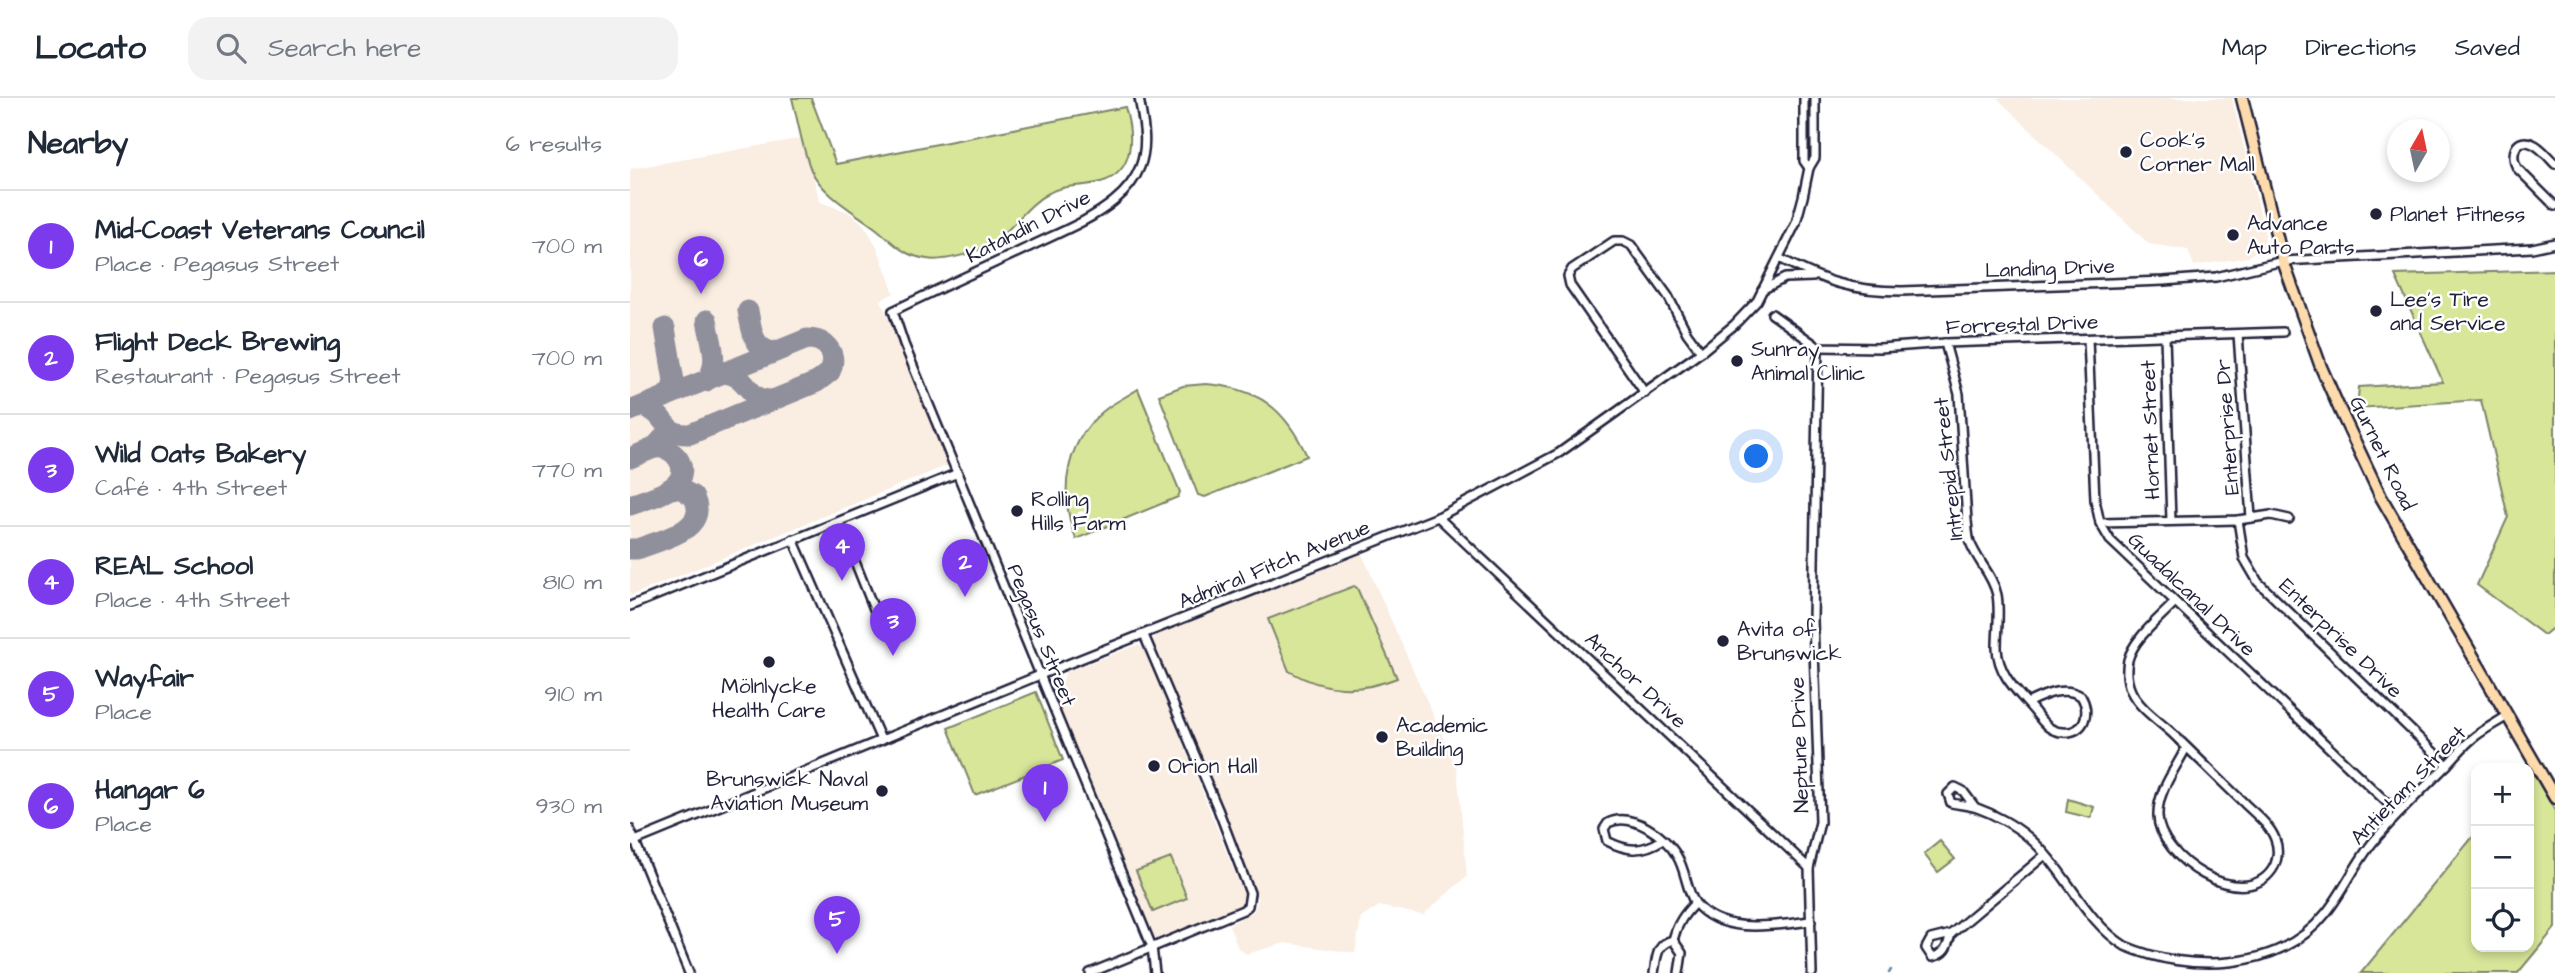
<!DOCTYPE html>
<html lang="en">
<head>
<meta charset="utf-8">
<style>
	:root { --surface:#fff; --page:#f2f2f3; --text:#1f2937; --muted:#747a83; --line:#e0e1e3; --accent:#7c3aed }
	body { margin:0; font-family:"Architects Daughter",sans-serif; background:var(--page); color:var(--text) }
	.controls { position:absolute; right:21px; bottom:21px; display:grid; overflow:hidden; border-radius:14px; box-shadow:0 4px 10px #0003 }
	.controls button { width:63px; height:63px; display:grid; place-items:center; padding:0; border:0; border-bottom:2px solid var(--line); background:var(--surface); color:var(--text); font:35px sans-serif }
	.compass { position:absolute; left:1757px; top:21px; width:63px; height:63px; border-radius:50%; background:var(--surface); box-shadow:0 4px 10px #0003; rotate:9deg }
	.you { position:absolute; left:1127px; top:359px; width:24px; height:24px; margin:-18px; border:5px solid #fff; border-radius:50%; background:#1a73e8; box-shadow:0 0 0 10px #1a73e833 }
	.badge { display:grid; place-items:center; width:46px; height:46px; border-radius:50%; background:var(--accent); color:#fff; font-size:23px; font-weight:700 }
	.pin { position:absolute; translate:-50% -58px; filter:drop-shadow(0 2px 4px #0008) }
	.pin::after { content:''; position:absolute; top:37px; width:24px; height:21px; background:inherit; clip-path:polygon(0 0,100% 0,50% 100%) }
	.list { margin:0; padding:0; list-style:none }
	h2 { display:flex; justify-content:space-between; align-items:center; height:91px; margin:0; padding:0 28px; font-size:30px }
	h2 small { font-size:23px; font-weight:400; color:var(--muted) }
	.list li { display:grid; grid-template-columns:46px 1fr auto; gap:21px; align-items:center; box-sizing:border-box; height:112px; padding:0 28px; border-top:2px solid var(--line) }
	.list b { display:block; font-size:26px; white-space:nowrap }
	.list p { margin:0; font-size:23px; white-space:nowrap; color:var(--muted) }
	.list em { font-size:23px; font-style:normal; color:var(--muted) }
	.icon { flex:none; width:38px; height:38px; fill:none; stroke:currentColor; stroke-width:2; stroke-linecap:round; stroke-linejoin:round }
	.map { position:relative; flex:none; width:1925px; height:875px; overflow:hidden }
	header { display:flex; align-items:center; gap:42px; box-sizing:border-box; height:98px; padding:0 35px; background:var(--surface); border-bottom:2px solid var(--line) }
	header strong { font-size:33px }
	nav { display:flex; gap:38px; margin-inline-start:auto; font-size:24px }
	.search { width:490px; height:63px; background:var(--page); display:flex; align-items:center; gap:18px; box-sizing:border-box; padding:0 24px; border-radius:21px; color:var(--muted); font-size:26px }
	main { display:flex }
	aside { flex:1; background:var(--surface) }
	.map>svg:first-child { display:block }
	.built { fill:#faede2 }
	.green { fill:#d7e699; stroke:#7c846a; stroke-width:2 }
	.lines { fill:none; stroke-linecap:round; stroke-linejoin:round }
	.stream { stroke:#6289a6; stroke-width:2.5 }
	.taxiway { stroke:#90909d; stroke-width:21 }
	.minor-casing { stroke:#22223b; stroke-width:12 }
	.major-casing { stroke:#22223b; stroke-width:15 }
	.minor { stroke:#fff; stroke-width:7 }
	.major { stroke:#fedbac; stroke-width:10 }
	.poi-dot { fill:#22223b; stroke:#fff; stroke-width:2.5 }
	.labels { text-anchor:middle; stroke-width:5; stroke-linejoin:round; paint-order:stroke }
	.poi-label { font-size:21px; fill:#22223b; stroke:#fff; text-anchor:start }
	.street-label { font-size:21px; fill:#22223b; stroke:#fff }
</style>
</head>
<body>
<header>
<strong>Locato</strong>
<div class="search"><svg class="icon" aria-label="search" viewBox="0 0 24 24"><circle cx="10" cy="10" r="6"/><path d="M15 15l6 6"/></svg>Search here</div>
<nav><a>Map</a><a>Directions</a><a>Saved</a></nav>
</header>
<main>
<aside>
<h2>Nearby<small>6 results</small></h2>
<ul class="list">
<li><span class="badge">1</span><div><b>Mid-Coast Veterans Council</b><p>Place · Pegasus Street</p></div><em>700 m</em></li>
<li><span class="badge">2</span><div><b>Flight Deck Brewing</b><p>Restaurant · Pegasus Street</p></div><em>700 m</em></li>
<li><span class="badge">3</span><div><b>Wild Oats Bakery</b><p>Café · 4th Street</p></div><em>770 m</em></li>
<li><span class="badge">4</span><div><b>REAL School</b><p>Place · 4th Street</p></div><em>810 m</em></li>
<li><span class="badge">5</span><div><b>Wayfair</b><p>Place</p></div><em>910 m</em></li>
<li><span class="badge">6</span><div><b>Hangar 6</b><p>Place</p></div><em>930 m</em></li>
</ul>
</aside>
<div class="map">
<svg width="1925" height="875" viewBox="0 0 1925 875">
	<rect width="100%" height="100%" fill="#fff"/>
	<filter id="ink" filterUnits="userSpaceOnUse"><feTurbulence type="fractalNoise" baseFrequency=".0143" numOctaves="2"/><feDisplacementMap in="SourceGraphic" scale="14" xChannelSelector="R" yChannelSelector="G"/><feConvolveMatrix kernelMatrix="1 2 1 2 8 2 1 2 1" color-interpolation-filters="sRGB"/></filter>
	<g filter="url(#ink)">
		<!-- built -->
		<g class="built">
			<polygon points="1367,0 1602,0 1635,136 1634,147 1618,159 1564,168 1558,152 1519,146"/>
			<polygon points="173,40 190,104 218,114 230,123 238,133 247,149 264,195 251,202 318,367 0,498 0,71"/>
			<polygon points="731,454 827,671 837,778 793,817 749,808 731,820 725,855 655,845 616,856 608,850 599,827 624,813 628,801 523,544 524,540 527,537"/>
			<polygon points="508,547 515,551 614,798 611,807 606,810 530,841 524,839 426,603 436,574"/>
		</g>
		<!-- green -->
		<g class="green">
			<path d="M162,0H181L206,66L495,9C503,36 506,74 471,84C454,89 435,86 419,95C395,107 382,134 359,147C345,155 313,164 297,161C291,160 283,158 277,155C264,148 255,137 244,129C223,113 193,97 181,72C172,50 168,23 162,0Z"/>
			<polygon points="1925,172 1925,528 1914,537 1847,487 1878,419 1851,302 1727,310 1729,289 1813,284 1765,177"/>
			<path d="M576,286C628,290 655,310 677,358L575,399L568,397L529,297L553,288Z"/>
			<path d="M508,291L550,394L548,399L446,441C427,393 436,339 480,308C489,302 499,297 508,291Z"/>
			<path d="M724,488L727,490L767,580C729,595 695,594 659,573L638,521Z"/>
			<polygon points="406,594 433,662 345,697 318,630"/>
			<polygon points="1900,669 1925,713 1925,830 1888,875 1731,875 1846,735 1846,849 1899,849"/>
			<polygon points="1438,701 1464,709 1461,720 1436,714"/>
			<polygon points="1310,743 1325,761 1308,774 1294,756"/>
			<polygon points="541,760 557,800 523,814 506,773"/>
		</g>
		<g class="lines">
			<!-- stream -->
			<polyline class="stream" points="1259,875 1261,872"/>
			<!-- taxiway -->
			<g class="taxiway">
				<path d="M118,213C122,231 122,252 145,254"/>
				<path d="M95,275C120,278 116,303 142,302"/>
				<path d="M76,283C91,266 80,242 77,222"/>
				<polyline points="35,299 42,291 44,283 35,230"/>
				<path d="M0,313L177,241C197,241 208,256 200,274L187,284L60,336C31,338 38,315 12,308"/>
				<polyline points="0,360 24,350 33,340"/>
				<path d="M0,407C14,402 35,397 46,386C61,370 44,347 24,350"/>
				<path d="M0,451H7C30,442 82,432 63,398L49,390L40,391"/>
			</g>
			<!-- minor casing -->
			<g class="minor-casing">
				<g id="minor">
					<path d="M509,0C513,23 519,46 510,69C505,82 495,94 484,103C460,123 428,135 399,149C354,170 308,191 263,213L274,246L522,849L525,875"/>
					<polyline points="1174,0 1174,63 1179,70"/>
					<path d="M1925,66C1918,59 1912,50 1903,46C1885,38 1880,57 1887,70L1925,108"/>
					<path d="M1149,160C1194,183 1220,193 1272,193L1534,183L1586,179L1653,163L1902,150L1925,145"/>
					<polyline points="1132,192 1155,180 1183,179"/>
					<polyline points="1142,216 1188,249 1250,250 1315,245 1653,234"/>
					<polyline points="1608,236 1621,420"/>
					<polyline points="1535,239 1541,423"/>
					<polyline points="1458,241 1465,402 1470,425 1480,442 1768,715"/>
					<path d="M1315,245L1329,296L1337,423C1338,430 1338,438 1340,444C1347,463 1363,477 1367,497C1370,514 1367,532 1367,550C1368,577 1388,594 1404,613C1412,623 1419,634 1433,634C1455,636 1461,614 1451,598C1434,587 1414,597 1397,605"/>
					<polyline points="1015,295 940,187 938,178 942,171 984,143 993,143 1001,147 1038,198 1057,235 1071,254"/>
					<polyline points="808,419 1179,770"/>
					<polyline points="1608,422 1614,460 1628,484 1817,667"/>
					<polyline points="209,424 248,521"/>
					<polyline points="1470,425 1608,422 1641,417 1659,421"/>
					<polyline points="163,441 251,642"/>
					<path d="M1544,505C1529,521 1504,540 1498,562C1496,572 1497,584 1501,593C1509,610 1529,623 1542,635C1566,658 1590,682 1614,705C1625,716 1640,727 1645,741C1649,751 1648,763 1642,772C1612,815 1528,759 1528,718C1527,694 1546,670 1556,650"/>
					<polyline points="0,508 328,375"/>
					<path d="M1345,709L1333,693L1325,689L1318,696L1321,705C1330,707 1339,707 1347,710C1364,716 1384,727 1397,738C1436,770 1452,821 1495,848C1558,875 1650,874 1696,815C1714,793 1725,766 1743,744C1766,717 1791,693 1816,668C1825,659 1832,649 1842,641C1852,632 1865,626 1877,618"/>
					<polyline points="0,731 59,875"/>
					<path d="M1032,742C1013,754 998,754 977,743L974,731L978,725C1001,713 1036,738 1047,758C1056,773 1056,791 1065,805"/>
					<polyline points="0,745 410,577 808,419 929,355 1071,254 1104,227 1127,203 1166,125 1173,99 1179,70 1185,60 1185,0"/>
					<path d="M1321,836C1317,849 1316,856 1302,859L1296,850L1301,841L1321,836L1415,757"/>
					<path d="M1043,842C1047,826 1054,816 1065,805C1092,838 1145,827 1181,823"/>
					<polyline points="1043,842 1052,855 1049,875"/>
					<polyline points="460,875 613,812 618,808 620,795 588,711 514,537"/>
					<path d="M1024,875C1027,859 1026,846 1043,842"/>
					<polyline points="1182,875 1179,770 1190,724 1183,522 1188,249"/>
				</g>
			</g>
			<!-- major casing -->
			<g class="major-casing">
				<polyline id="major" points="1612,0 1653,163 1691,269 1709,310 1751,399 1925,700"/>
			</g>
			<!-- minor -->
			<use href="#minor" class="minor"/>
			<!-- major -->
			<use href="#major" class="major"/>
		</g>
	</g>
	<!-- markers -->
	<g class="poi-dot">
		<circle cx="1496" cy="54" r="7"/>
		<circle cx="1746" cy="116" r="7"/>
		<circle cx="1603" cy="137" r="7"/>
		<circle cx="1746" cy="213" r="7"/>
		<circle cx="1107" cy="263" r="7"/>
		<circle cx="387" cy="413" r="7"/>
		<circle cx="1093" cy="543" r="7"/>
		<circle cx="139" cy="564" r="7"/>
		<circle cx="752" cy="639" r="7"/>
		<circle cx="524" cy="668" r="7"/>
		<circle cx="252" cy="693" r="7"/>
	</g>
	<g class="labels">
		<!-- poi labels -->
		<g class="poi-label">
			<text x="1510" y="49">Cook's<tspan x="1510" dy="24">Corner Mall</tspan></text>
			<text x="1760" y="123">Planet Fitness</text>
			<text x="1617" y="132">Advance<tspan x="1617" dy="24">Auto Parts</tspan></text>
			<text x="1760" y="208">Lee’s Tire<tspan x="1760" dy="24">and Service</tspan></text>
			<text x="1121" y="258">Sunray<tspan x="1121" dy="24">Animal Clinic</tspan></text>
			<text x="401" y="408">Rolling<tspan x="401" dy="24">Hills Farm</tspan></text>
			<text x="1107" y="538">Avita of<tspan x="1107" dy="24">Brunswick</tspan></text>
			<text x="139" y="595" text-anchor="middle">Mölnlycke<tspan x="139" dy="24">Health Care</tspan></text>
			<text x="766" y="634">Academic<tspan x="766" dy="24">Building</tspan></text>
			<text x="538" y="675">Orion Hall</text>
			<text x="238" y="688" text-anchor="end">Brunswick Naval<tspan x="238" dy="24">Aviation Museum</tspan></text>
		</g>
		<!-- street labels -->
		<g class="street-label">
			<text transform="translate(398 128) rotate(-27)" y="7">Katahdin Drive</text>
			<text transform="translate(1420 170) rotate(-2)" y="7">Landing Drive</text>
			<text transform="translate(1392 226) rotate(-2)" y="7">Forrestal Drive</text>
			<text transform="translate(1597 329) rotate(-94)" y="7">Enterprise Dr</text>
			<text transform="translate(1520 332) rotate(-92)" y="7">Hornet Street</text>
			<text transform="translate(1753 355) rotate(64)" y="7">Gurnet Road</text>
			<text transform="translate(1318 371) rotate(-96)" y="7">Intrepid Street</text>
			<text transform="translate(644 466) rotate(-22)" y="7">Admiral Fitch Avenue</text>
			<text transform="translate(1562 496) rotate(44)" y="7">Guadalcanal Drive</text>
			<text transform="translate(412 537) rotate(68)" y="7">Pegasus Street</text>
			<text transform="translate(1711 540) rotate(44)" y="7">Enterprise Drive</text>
			<text transform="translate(1006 582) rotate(43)" y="7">Anchor Drive</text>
			<text transform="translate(1169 647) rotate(-92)" y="7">Neptune Drive</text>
			<text transform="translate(1778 687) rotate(-46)" y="7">Antietam Street</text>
		</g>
	</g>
</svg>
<div class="controls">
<button>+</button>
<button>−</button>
<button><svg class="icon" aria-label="locate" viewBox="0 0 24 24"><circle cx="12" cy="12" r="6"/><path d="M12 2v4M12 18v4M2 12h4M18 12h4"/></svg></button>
</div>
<svg class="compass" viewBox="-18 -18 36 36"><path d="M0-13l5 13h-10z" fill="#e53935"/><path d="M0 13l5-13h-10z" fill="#747a83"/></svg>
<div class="you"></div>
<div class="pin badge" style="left:415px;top:724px">1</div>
<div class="pin badge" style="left:335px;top:499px">2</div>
<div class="pin badge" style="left:263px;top:558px">3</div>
<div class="pin badge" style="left:212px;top:483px">4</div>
<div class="pin badge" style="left:207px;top:856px">5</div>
<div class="pin badge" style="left:71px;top:196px">6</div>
</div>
</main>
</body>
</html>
